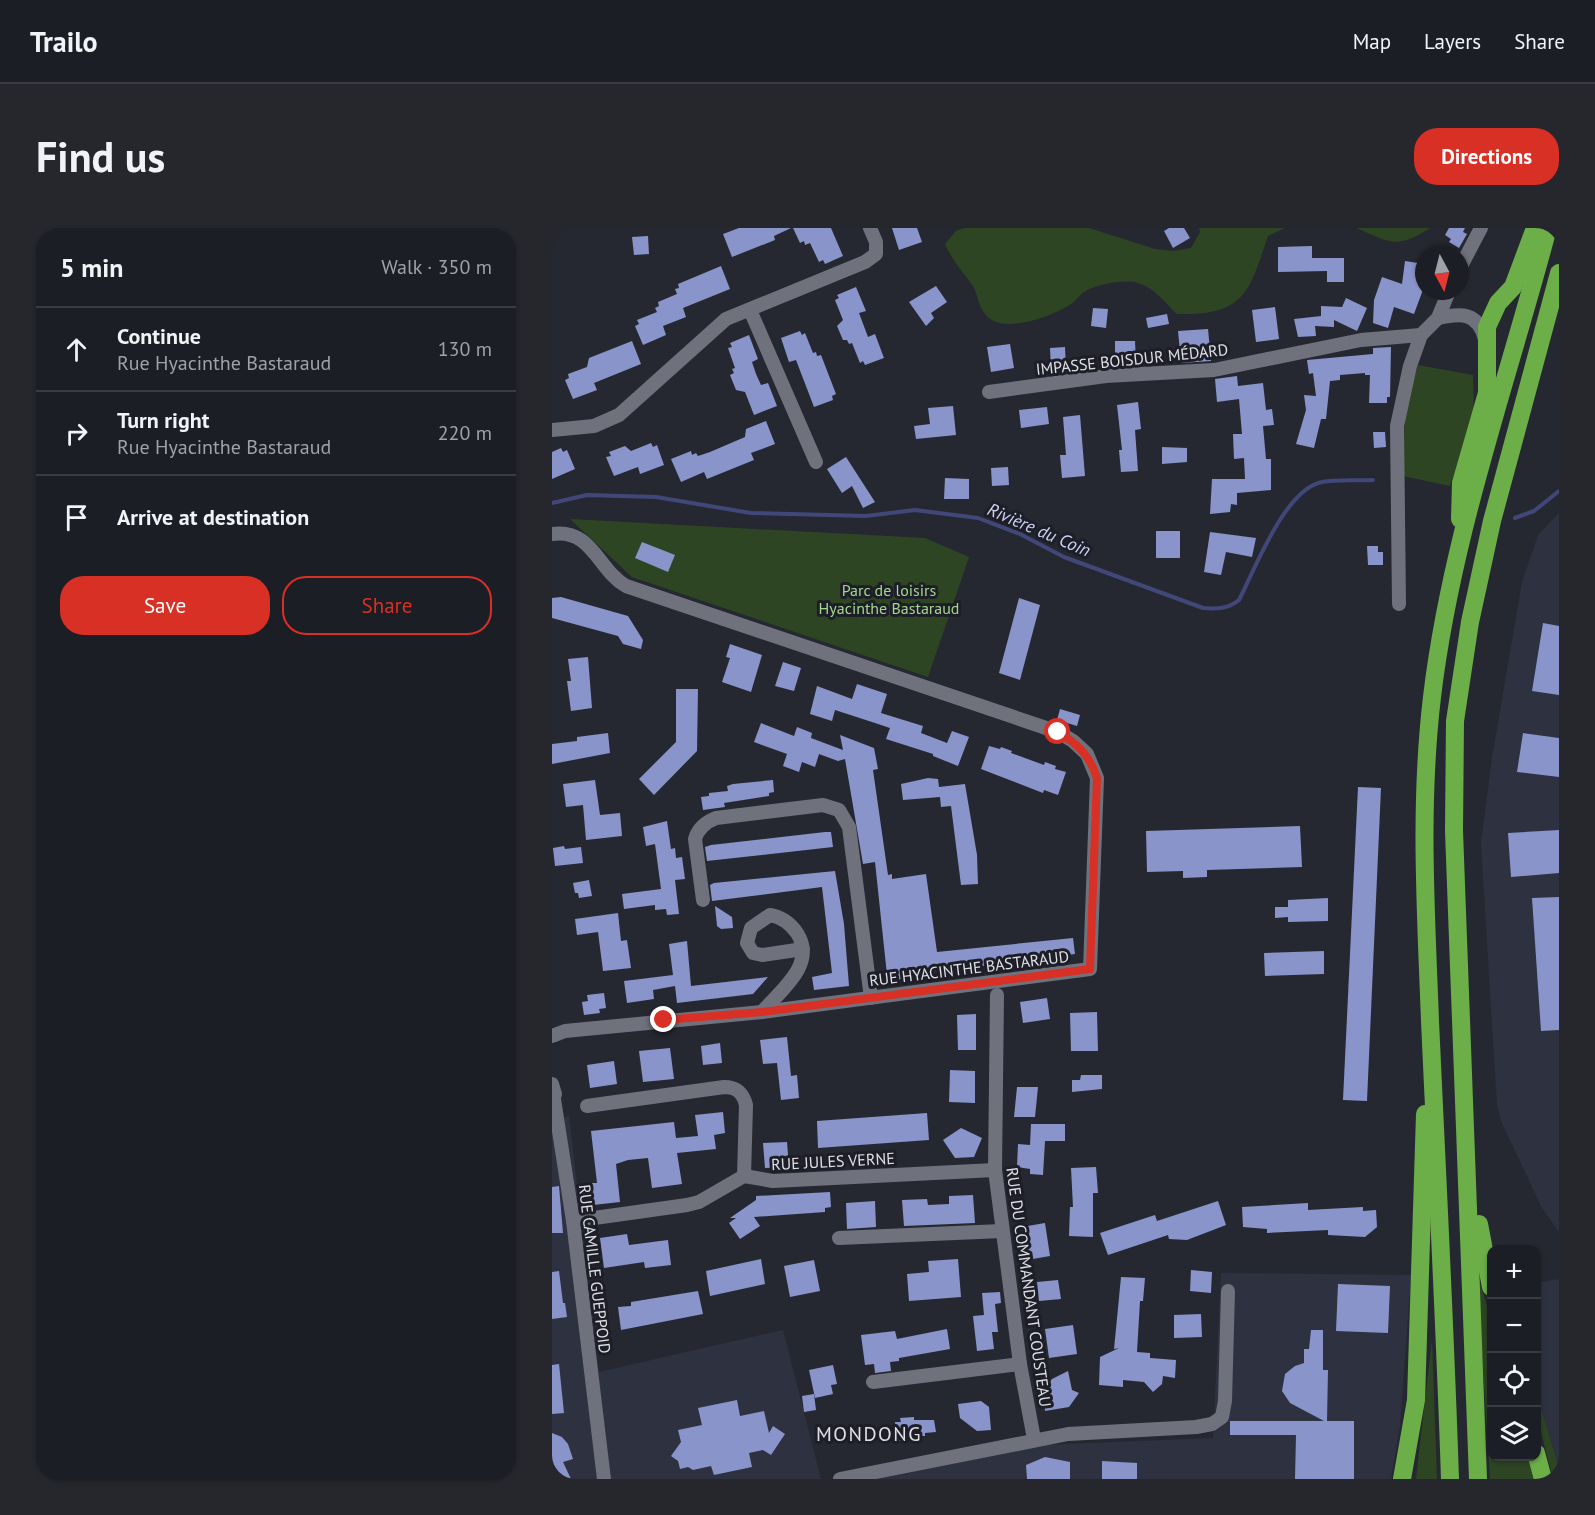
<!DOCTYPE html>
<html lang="en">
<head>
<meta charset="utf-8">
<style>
	:root { --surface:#1c1e25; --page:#25272d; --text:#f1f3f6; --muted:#a0a2a7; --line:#3a3c42; --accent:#d93025 }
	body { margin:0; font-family:"PT Sans",sans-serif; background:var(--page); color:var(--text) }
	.controls { position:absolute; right:18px; bottom:18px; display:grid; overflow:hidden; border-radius:12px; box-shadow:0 2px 4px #0004 }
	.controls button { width:54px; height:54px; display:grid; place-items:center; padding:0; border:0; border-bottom:2px solid var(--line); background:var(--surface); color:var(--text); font:30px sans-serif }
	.compass { position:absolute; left:863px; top:18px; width:54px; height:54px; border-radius:50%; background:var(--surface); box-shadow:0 2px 4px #0004; rotate:173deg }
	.stop { position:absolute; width:18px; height:18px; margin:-14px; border:4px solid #d93025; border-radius:50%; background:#fff }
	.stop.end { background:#d93025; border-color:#fff; box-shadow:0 2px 6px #0008 }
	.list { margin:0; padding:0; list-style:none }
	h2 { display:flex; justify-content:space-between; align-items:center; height:78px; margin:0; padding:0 24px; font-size:26px }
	h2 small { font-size:20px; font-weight:400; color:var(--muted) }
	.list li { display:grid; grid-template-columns:39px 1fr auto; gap:18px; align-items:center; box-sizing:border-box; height:84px; padding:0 24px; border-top:2px solid var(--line) }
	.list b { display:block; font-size:22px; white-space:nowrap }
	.list p { margin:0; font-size:20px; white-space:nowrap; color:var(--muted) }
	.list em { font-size:20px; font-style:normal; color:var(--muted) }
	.actions { display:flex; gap:12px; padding:18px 24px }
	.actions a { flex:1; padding:14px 0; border:2px solid var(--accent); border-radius:24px; text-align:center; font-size:21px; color:var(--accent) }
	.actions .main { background:var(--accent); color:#fff }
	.icon { flex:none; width:33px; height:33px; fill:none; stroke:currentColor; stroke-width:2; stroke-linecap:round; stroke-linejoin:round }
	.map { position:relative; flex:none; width:1007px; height:1251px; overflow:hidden; border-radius:24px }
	header { display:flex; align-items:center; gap:36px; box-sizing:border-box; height:84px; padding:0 30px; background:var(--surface); border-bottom:2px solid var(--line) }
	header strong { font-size:28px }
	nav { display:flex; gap:33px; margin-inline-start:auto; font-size:21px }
	.intro { display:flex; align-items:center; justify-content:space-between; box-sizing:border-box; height:144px; padding:0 36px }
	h1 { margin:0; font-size:42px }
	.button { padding:15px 27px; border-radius:24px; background:var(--accent); color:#fff; font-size:21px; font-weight:700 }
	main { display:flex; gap:36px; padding:0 36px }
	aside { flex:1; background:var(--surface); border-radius:24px; box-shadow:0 2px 4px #0004 }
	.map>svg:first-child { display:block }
	.built { fill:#2e3140 }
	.green { fill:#2e4523 }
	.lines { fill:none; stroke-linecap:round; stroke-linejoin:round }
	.stream { stroke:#414879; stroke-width:4 }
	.building { fill:#8994cb }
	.minor { stroke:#6f727c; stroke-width:14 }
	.highway { stroke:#6caf49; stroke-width:18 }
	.route { stroke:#d93025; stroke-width:8 }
	.labels { text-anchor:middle; stroke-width:6; stroke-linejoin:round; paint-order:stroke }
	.street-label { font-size:16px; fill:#dfe0e6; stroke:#1d1e27 }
	.park-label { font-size:16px; fill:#a4d78d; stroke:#1d1e27 }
	.water-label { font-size:18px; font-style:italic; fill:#cbd2f2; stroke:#1d1e27 }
	.quarter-label { font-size:20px; letter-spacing:1.5px; fill:#dfe0e6; stroke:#1d1e27 }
</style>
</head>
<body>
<header>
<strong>Trailo</strong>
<nav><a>Map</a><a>Layers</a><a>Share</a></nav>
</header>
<div class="intro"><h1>Find us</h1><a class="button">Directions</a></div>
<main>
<aside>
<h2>5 min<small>Walk · 350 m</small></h2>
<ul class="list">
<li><svg class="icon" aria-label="ahead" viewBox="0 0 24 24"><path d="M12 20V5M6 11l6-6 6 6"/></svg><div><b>Continue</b><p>Rue Hyacinthe Bastaraud</p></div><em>130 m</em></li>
<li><svg class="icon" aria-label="right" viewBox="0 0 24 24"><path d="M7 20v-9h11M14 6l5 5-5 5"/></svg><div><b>Turn right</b><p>Rue Hyacinthe Bastaraud</p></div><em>220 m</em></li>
<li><svg class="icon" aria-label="arrive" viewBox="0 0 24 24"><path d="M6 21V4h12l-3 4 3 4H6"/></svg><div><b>Arrive at destination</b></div></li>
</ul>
<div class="actions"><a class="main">Save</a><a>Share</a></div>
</aside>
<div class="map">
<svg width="1007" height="1251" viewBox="0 0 1007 1251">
	<rect width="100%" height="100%" fill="#262831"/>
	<!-- built -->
	<g class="built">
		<polygon points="1007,285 1007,1004 990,980 949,893 945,876 929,616 940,530 970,354 986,307"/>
		<polygon points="17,888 47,1144 231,1102 269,1251 0,1251 0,892"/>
		<polygon points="669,1045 859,1047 848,1198 839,1251 304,1251 490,1217 661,1210"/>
		<polygon points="1007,1051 1007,1240 985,1167 984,1055"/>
	</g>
	<!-- green -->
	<g class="green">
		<path d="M413,0H537L603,21L621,23L639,20L648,4L647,0H733L716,8C697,64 693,88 625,86C613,75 602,59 586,55C573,51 544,56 532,64C527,67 524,73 519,76C501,88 455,105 437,90C426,81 427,69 421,58C411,44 400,32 393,16L404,3Z"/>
		<path d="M804,0H878C844,22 838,14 804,0Z"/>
		<polygon points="866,137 921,147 922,191 898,258 851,248 853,180"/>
		<polygon points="18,291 373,310 417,329 376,449 80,349"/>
		<polygon points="925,1044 939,1091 939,1228 978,1229 984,1251 938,1251"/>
		<polygon points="880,1111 885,1251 864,1251"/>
		<polygon points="985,1167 1007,1240 1007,1251 1001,1251 985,1188"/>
	</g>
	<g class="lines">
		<!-- stream -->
		<g class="stream">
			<path d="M0,275L35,267L104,269L199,285L314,288L363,282L426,290L468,306L512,329L651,380C665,381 676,381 687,372C703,341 733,261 770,254C786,251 805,253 821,252"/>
			<polyline points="963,290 982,283 1007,263"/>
		</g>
	</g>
	<!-- building -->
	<g class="building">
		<polygon points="187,0 239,0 222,8 223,12 180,29 171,6"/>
		<polygon points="241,0 279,0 291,28 273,36 271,32 267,34 258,15 253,17 252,13 248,15"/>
		<polygon points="340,0 365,0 370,14 347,22"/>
		<polygon points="617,0 632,0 638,10 621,20 612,3"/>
		<polygon points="897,0 913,0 911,4 915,6 907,20 897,14 899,11 893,7"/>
		<polygon points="96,8 97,26 82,27 80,9"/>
		<polygon points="760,18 760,30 792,30 792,54 775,54 775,43 726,44 726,19"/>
		<polygon points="853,33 872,36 872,59 862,86 842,79 836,100 821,95 822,72 830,49 850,56"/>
		<polygon points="169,38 178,61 131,80 134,89 111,98 114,107 91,117 83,98 87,96 85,92 105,84 103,80 107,78 106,74 125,66 123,61 127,60 126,56"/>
		<polygon points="384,58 395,74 379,85 382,90 374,98 357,74"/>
		<polygon points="304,59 314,83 307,85 316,109 323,106 332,130 313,137 311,133 308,135 300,115 297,116 295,112 291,112 285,98 291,92 283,72 287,70 285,67"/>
		<polygon points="794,70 815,80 805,103 782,92 782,99 763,98 764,108 746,109 742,91 769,88 769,78 790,79"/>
		<polygon points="723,79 727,111 704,114 700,82"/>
		<polygon points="541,80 556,81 554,100 539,98"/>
		<polygon points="615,86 617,96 596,100 594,90"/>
		<polygon points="656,101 659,133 629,135 626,103"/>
		<polygon points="248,103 250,107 253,105 261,125 264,124 265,128 269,127 284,166 280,168 281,172 262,179 244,132 237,134 229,110"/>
		<polygon points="197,107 206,131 200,134 204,146 209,157 216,155 225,178 202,187 193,164 184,162 178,147 182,145 180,141 183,140 176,120 180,119 178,115"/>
		<polygon points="80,113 89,136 42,155 45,162 21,171 13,152 17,150 16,146 35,139 37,130"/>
		<polygon points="563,113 583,113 584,134 563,135"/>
		<polygon points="458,116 462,140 439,144 435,119"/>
		<polygon points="513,119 514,141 499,142 498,120"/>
		<polygon points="839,119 838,169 835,169 835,175 817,175 818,147 813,147 813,145 788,147 788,152 778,153 774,191 769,191 762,220 744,216 754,182 752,167 764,168 761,145 757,146 755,132 821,126 821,120"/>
		<polygon points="685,148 686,158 711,155 714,182 720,181 722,197 711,198 714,231 719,231 719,262 685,265 685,277 679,276 678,284 658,286 660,251 693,251 692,230 682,231 681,206 690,206 687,171 665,174 663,151"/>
		<polygon points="586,174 589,201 583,202 586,243 569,244 567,222 570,222 565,177"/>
		<polygon points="401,178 404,207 364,211 362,198 378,196 376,180"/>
		<polygon points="495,179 497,196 469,200 467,182"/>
		<polygon points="528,187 533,248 510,250 508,227 514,227 511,189"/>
		<polygon points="214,193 223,216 199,225 202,232 155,251 152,244 129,254 119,231 139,223 140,227 144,225 146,228 158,224 193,209 194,201"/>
		<polygon points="821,204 833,204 834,219 822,220"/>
		<polygon points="99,215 101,219 105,217 112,237 88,246 86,239 62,248 54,229 59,228 57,224 73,218 79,223"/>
		<polygon points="610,219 635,220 635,234 610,236"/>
		<polygon points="9,220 11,224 15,222 23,241 0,251 0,224"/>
		<polygon points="294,229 323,274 311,280 300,258 290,265 275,241"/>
		<polygon points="456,239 457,257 440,258 439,240"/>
		<polygon points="393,250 417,251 417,271 392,271"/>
		<rect x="604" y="303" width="24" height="27"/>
		<polygon points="658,304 704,310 700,329 674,324 669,347 652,344"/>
		<polygon points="90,314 123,327 116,344 83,330"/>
		<polygon points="815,318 826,318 826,324 831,324 831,337 816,337"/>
		<polygon points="9,369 76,388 91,412 89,421 71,416 66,408 0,390 0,370"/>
		<polygon points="467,370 488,377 468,452 447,445"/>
		<polygon points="991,395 1007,398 1007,467 980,463"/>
		<polygon points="178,416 210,427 199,464 170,454 178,430 174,429"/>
		<polygon points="36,429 40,480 19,483 15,453 19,453 16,431"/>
		<polygon points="231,434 249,440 242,463 223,458"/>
		<polygon points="305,456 335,466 329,485 371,498 369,505 395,515 400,503 417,509 406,538 381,528 381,526 334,511 338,500 323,495 283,482 280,493 258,486 265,458 300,471"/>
		<polygon points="124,461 146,461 145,523 102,567 87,551 124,514"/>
		<polygon points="508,481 528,487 525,498 505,492"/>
		<polygon points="209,495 242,508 245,499 260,505 259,510 291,522 288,507 322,520 326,541 321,542 336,647 340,646 340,651 374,646 385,724 521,710 523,726 406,741 371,744 371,739 350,741 351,751 340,752 340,747 335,747 323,634 311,636 293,531 286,533 267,526 263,539 250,534 247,544 231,538 235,526 202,514"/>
		<polygon points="56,505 58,525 0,536 0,516 25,513 25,509"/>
		<polygon points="971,505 1007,510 1007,549 965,544"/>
		<polygon points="437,518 448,521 449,519 460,523 459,525 492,537 493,534 504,538 503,541 514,544 506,567 492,562 491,565 429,541"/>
		<polygon points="376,550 386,551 387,559 413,556 425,627 426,656 409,657 399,578 389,579 388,569 351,572 349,556"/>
		<polygon points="43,552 48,587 68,585 70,608 34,612 31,577 14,579 11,556"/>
		<polygon points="221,552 222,564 217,565 217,568 172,575 173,579 151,582 149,569 157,568 157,565 176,563 175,558 181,556"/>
		<polygon points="806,559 829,560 815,873 791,872"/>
		<polygon points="115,593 119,621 123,620 124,630 130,629 133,651 123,652 127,686 115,687 114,681 103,682 103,677 72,681 70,666 109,661 103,616 94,618 91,599"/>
		<polygon points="748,598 750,639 655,642 655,649 631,650 631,643 595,644 594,603"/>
		<polygon points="1007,602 1007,645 959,649 956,605"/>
		<polygon points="273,604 279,604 281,619 155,633 153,619 159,617"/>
		<polygon points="12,618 13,621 29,619 31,635 3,638 1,620"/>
		<polygon points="283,643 292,696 297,758 262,762 260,749 280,745 270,659 160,673 158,657 162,655"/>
		<polygon points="37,652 40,668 27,670 26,665 23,665 21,655"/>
		<polygon points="1007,669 1007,802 989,803 980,670"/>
		<polygon points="776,670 776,693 736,694 736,689 723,690 723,679 736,679 736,672"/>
		<polygon points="163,678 180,689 181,700 169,701 165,698"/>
		<polygon points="66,685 69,713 75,712 79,740 51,743 46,704 25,707 23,691"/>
		<polygon points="135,713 139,758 216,749 201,766 125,775 123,758 101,762 102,771 75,775 72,753 121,747 117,716"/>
		<polygon points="772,723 772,746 713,748 712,725"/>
		<polygon points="52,765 54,780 47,781 48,785 32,787 30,774 36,773 35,767"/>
		<polygon points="495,770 498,791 471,795 468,774"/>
		<polygon points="545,784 546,823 519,823 518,785"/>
		<polygon points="424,786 424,822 406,822 405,787"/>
		<polygon points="235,809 239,848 245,847 247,870 229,872 225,835 211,836 208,812"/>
		<polygon points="168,815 170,835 151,837 149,818"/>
		<polygon points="118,820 122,851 91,854 87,823"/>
		<polygon points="62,833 65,856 38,860 35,837"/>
		<polygon points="398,842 423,843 423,875 397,874"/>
		<polygon points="529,847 550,847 550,861 520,864 520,852 528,852"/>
		<polygon points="465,859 486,859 483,889 462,889"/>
		<polygon points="171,884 173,905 162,907 164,921 125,925 130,956 100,960 96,930 76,932 64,936 68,974 41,977 39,955 45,955 39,903 122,894 124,910 146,908 143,887"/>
		<polygon points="375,885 377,912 266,920 265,893"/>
		<polygon points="479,896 513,896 513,913 493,913 491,947 478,946 478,941 465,939 466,916 478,917"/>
		<polygon points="409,900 430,910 422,929 403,930 391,912"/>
		<polygon points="235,914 237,939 213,940 211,915"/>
		<polygon points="544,939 546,965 541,965 541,1009 517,1008 518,979 521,979 519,940"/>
		<polygon points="7,958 11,1005 0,1005 0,959"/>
		<polygon points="278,964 279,979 273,980 273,984 202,989 208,998 188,1011 177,995 184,990 178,990 204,972 204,968"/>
		<polygon points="421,967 423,995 352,998 350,972 375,971 376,977 397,976 397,968"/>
		<polygon points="323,973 324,999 295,1001 294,975"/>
		<polygon points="666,973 674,997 635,1012 617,1011 616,1007 556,1027 548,1005 603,987 605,993"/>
		<polygon points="756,975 756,982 811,979 811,983 824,982 825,999 813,1009 776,1007 776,1002 715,1005 715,1001 691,999 690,979"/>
		<polygon points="493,995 498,1028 475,1032 470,999"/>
		<polygon points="75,1006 77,1017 116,1012 119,1037 93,1040 92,1034 52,1040 48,1010"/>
		<polygon points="209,1031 213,1056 158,1068 154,1043"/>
		<polygon points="406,1031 409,1069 357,1073 355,1046 377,1044 376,1033"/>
		<polygon points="262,1032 268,1063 238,1069 232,1038"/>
		<polygon points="639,1042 660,1044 659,1065 638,1063"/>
		<polygon points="7,1043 11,1075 13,1075 15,1089 0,1091 0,1044"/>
		<polygon points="569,1049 593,1050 591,1073 588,1073 585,1124 598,1125 598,1130 624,1132 623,1150 611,1148 610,1156 601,1164 592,1154 571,1152 571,1159 547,1157 548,1129 567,1120 562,1121"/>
		<polygon points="506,1052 509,1071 487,1073 485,1054"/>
		<polygon points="786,1056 838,1058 836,1105 784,1103"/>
		<polygon points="146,1063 151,1086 69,1102 66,1079 79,1078 79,1074"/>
		<polygon points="448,1064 449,1075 443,1076 446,1104 440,1104 442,1121 425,1123 421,1088 432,1087 430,1065"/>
		<polygon points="649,1086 650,1109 622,1110 622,1087"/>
		<polygon points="521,1097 525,1126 497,1130 493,1101"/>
		<polygon points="395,1101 398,1121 347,1130 347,1133 338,1134 339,1143 323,1145 322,1136 313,1137 309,1107 343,1103 345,1111"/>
		<polygon points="759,1102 771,1102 771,1142 776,1142 775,1193 802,1193 802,1251 743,1251 744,1207 678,1207 678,1193 772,1193 738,1175 730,1163 733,1146 743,1138 752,1135 752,1121 757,1121"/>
		<polygon points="7,1136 12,1185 0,1186 0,1137"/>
		<polygon points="281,1137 285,1156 279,1157 281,1166 263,1170 257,1142"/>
		<polygon points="516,1143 520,1162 527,1165 517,1179 493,1183 492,1171 486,1168 500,1151"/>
		<polygon points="262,1166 264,1182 252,1184 250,1168"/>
		<polygon points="185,1172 188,1188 212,1183 217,1205 221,1198 233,1206 219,1227 211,1222 197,1225 200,1239 162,1247 159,1238 141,1242 136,1239 128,1241 126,1233 119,1228 129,1214 126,1202 150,1197 146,1180"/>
		<polygon points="429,1173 437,1179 439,1202 425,1203 408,1190 406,1176"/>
		<polygon points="362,1189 362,1192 382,1192 384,1204 373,1205 373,1208 365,1208 365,1211 345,1213 343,1194 349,1194 348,1190"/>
		<polygon points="0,1205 10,1209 16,1216 21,1231 11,1234 19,1251 0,1251"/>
		<polygon points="493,1229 518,1234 518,1251 475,1251 474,1237"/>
		<polygon points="550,1233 585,1235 585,1251 550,1251"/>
	</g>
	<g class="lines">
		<!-- minor -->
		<g class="minor">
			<polyline points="908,40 929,0"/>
			<polyline points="198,82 264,234"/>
			<path d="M886,90C909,85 926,84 933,111"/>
			<polyline points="437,164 554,148 662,142 809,112 869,107"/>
			<polyline points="0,202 42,198 67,187 174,91 313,34 324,26 324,14 318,0"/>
			<path d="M0,306C40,300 46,342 74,358L506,504L521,513L535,526L545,550L538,741L210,784L13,803L0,808"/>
			<polyline points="847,376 845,198 858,138 869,107 886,90 897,63"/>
			<path d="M151,672L143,611C146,600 154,594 164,590L271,577L287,582L297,599L319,770"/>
			<polyline points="445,767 443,942 468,1136 482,1211"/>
			<path d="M210,784C229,762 265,736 245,705C238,695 230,689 218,687L199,700L195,715L201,725L210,727L251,721"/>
			<polyline points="0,856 3,866 0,874"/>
			<polyline points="2,871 21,993 52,1251"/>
			<path d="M35,878L172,859C185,859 191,865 194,877L192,948"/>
			<polyline points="21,993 135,977 147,974 192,948 221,953 443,942"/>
			<polyline points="287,1010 450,1003"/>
			<polyline points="321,1154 468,1136"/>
			<polyline points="288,1251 516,1206 644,1199 660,1196 670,1189 673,1173 676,1063"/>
		</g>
		<!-- highway -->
		<g class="highway">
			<polyline points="908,291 909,255 935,165 935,99 946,75 961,59 983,0"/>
			<polyline points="927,996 939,1059"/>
			<polyline points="984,1225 991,1251"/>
			<polyline points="850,1251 864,1172 873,886"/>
			<path d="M898,1251C893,1098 885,946 878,793C874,684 867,579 880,469C899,309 955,155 996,0"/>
			<polyline points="926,1251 902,603 903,493 918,394 940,293 1007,45"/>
		</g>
	</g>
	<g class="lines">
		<!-- route -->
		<path class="route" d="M112,792L210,784L538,741L545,550C538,528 526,516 506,504"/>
	</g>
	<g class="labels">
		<!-- street labels -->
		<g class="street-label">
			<text transform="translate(580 131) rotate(-6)" y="6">IMPASSE BOISDUR MÉDARD</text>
			<text transform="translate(417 740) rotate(-7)" y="6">RUE HYACINTHE BASTARAUD</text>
			<text transform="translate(281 933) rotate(-3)" y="6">RUE JULES VERNE</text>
			<text transform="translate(43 1041) rotate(83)" y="6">RUE CAMILLE GUEPPOID</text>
			<text transform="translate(477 1059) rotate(82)" y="6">RUE DU COMMANDANT COUSTEAU</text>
		</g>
		<!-- park labels -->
		<g class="park-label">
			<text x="337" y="368">Parc de loisirs<tspan x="337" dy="18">Hyacinthe Bastaraud</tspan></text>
		</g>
		<!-- water labels -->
		<g class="water-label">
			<text transform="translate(487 302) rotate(23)" y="6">Rivière du Coin</text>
		</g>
		<!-- quarter labels -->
		<g class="quarter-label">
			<text x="317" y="1213">MONDONG</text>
		</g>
	</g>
</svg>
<div class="controls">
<button>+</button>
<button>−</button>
<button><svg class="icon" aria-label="locate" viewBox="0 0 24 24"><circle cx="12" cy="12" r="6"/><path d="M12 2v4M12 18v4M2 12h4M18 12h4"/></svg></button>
<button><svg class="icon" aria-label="layers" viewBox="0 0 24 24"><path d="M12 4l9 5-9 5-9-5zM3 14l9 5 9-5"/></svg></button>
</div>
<svg class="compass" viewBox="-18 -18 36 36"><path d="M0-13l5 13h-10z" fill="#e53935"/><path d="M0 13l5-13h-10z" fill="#a0a2a7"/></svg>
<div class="stop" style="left:506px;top:504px"></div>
<div class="stop end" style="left:112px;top:792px"></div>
</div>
</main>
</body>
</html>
